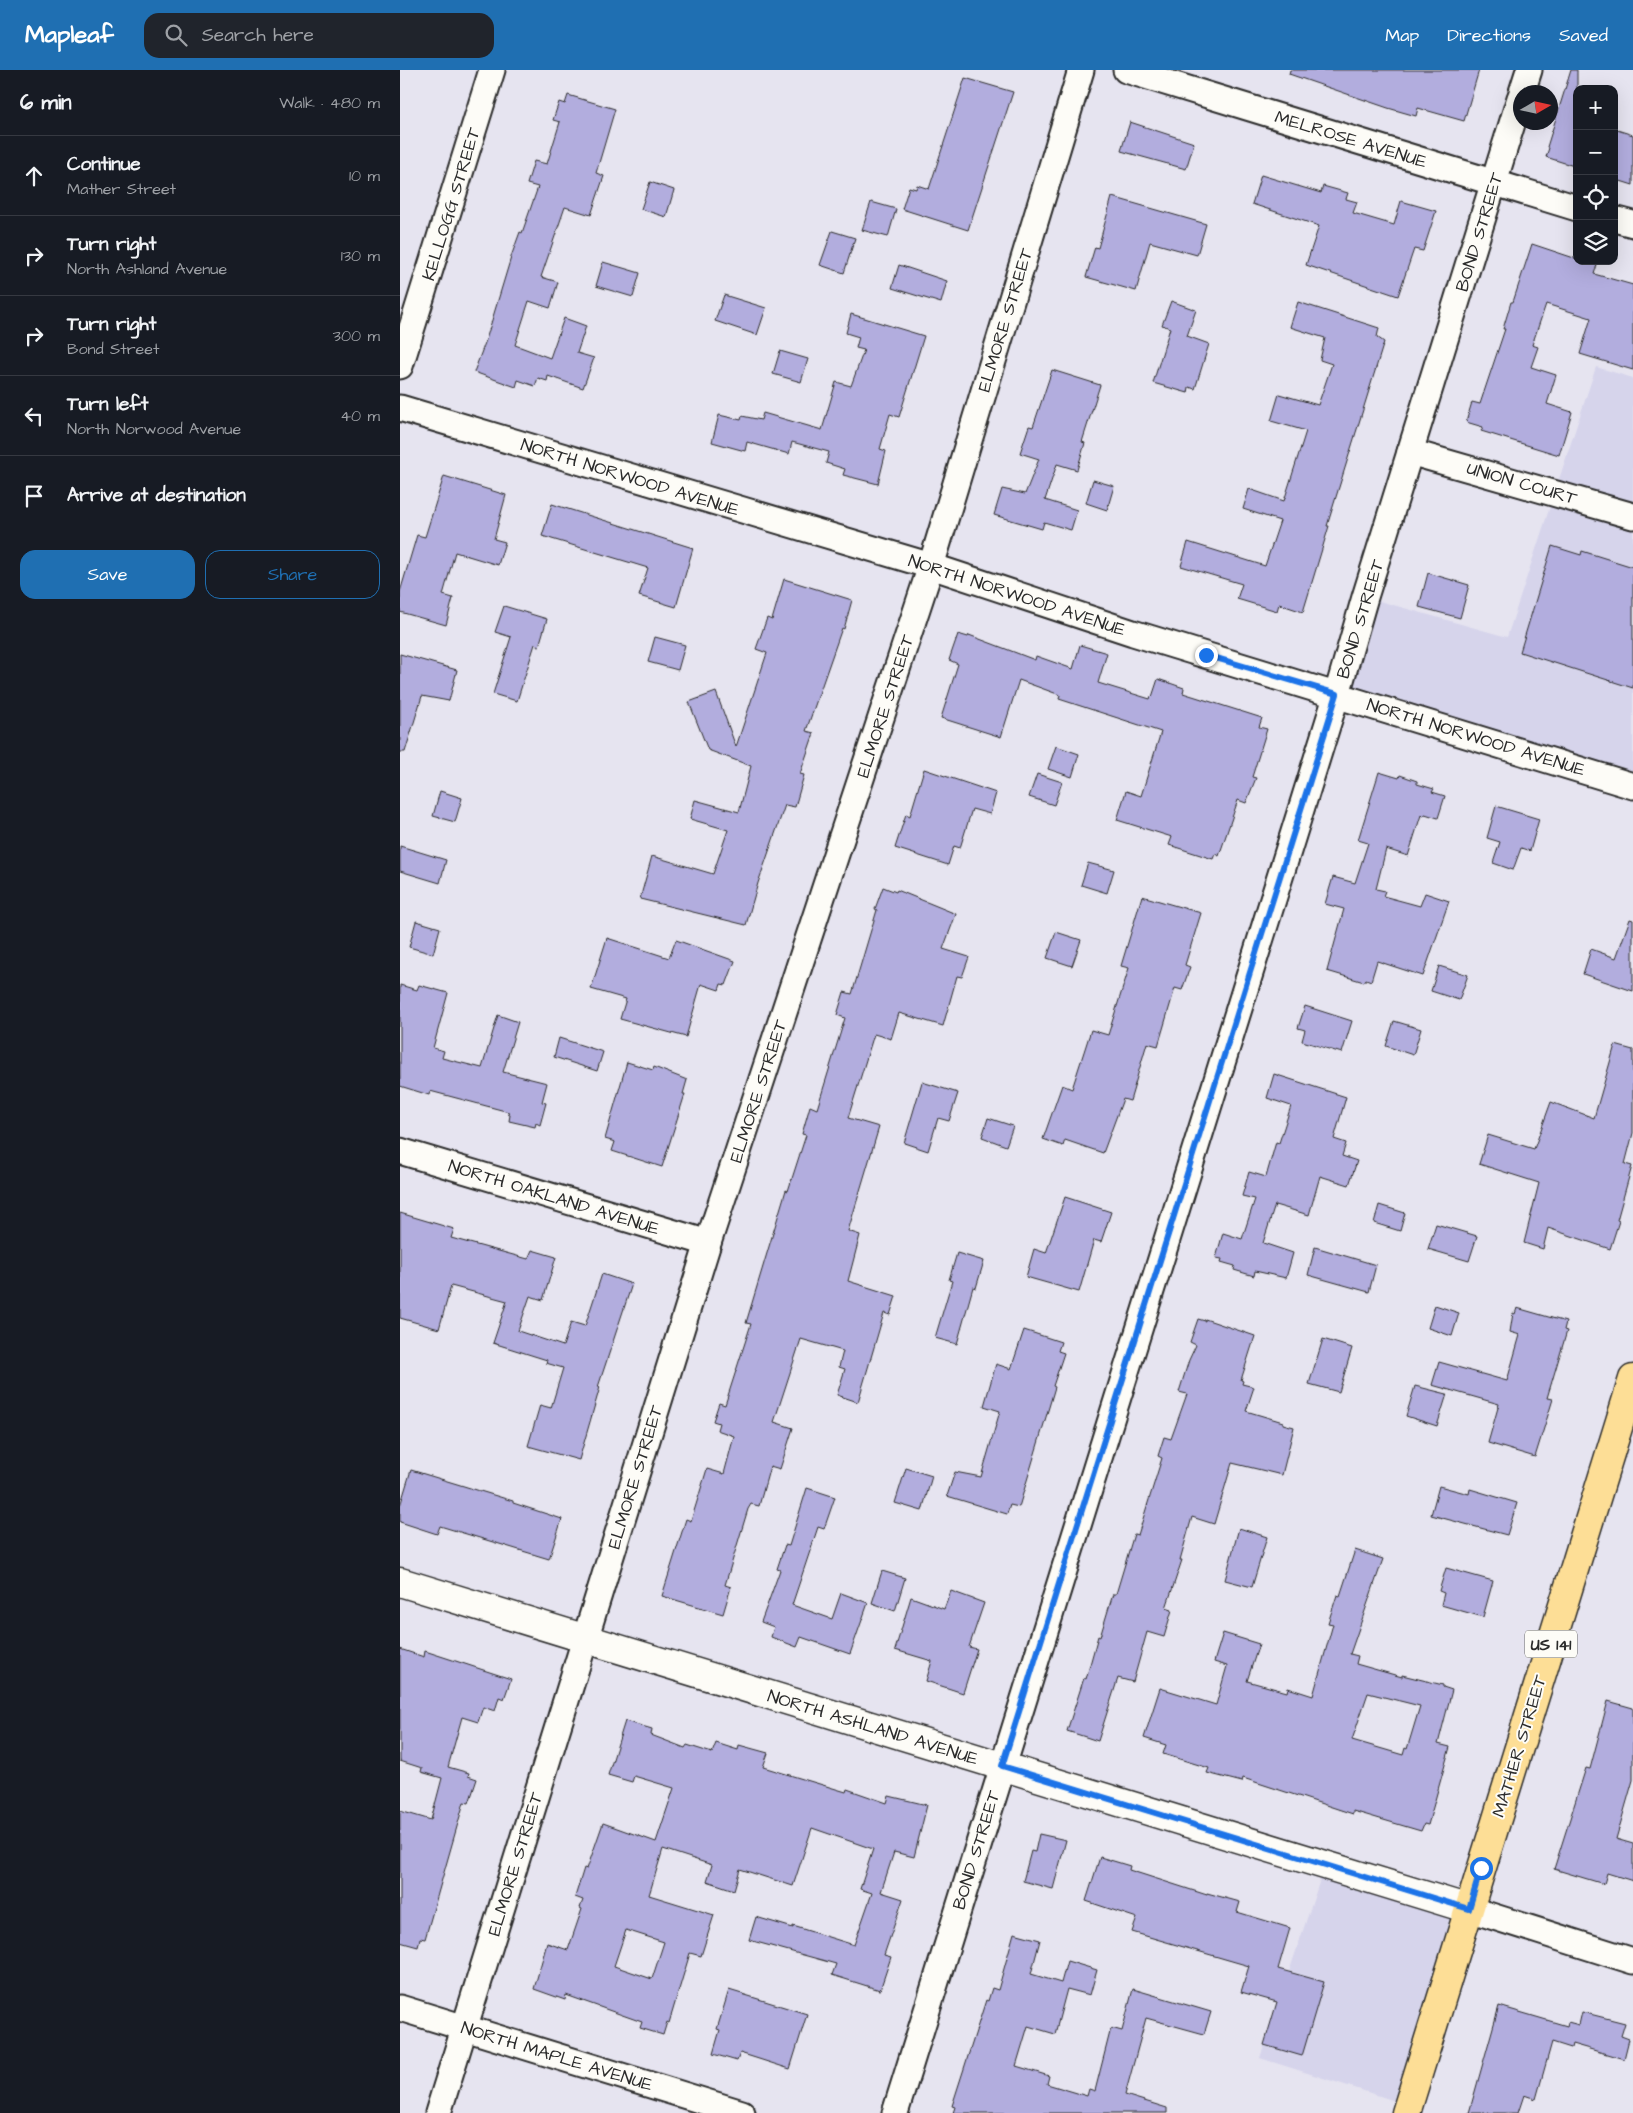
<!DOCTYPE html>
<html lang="en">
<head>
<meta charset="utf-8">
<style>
	:root { --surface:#171b24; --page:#20242c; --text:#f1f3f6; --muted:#9ea1a6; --line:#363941; --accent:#1f6fb2 }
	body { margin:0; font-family:"Architects Daughter",sans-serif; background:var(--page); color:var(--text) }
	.controls { position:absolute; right:15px; top:15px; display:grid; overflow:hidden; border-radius:10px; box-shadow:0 5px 20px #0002 }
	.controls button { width:45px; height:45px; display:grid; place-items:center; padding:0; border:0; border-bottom:1px solid var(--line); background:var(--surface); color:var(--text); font:25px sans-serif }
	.compass { position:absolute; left:1113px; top:15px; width:45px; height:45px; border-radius:50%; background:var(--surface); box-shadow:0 5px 20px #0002; rotate:81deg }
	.stop { position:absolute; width:15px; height:15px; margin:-11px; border:4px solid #1a73e8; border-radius:50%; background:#fff }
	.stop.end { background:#1a73e8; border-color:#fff; box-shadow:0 1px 5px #0008 }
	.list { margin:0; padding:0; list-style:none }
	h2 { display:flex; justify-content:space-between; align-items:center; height:65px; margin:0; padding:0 20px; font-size:21px }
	h2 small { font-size:16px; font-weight:400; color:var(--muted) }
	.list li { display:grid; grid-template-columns:32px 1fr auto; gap:15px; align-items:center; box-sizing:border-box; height:80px; padding:0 20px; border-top:1px solid var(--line) }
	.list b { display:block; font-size:19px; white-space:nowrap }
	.list p { margin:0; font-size:16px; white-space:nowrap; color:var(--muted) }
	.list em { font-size:16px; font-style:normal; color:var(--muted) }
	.actions { display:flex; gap:10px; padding:15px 20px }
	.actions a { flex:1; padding:11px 0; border:1px solid var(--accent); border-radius:15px; text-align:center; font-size:18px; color:var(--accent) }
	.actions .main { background:var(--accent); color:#fff }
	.icon { flex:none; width:28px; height:28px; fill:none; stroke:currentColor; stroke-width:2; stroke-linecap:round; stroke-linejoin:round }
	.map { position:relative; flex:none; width:1233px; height:2043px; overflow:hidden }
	header { display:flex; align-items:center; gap:30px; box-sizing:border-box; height:70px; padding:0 25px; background:var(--accent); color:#fff }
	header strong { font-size:24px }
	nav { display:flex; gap:28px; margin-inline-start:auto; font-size:18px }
	.search { width:350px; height:45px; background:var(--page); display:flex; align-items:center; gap:12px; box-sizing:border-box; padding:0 18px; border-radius:15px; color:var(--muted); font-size:19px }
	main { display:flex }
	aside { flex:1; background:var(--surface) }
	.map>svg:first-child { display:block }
	.built { fill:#d6d4eb }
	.building { fill:#b2adde; stroke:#2b2b2b; fill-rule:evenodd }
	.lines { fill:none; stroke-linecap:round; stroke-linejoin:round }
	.minor-casing { stroke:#2b2b2b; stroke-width:29 }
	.tertiary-casing { stroke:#2b2b2b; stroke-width:31 }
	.primary-casing { stroke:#2b2b2b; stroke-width:31 }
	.minor { stroke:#fdfcf7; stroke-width:25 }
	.tertiary { stroke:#fdfcf7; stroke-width:28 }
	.primary { stroke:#fdde96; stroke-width:28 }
	.route { stroke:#1a73e8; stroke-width:6 }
	.labels { text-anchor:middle; stroke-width:4; stroke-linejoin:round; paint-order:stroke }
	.shield { fill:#fdfcf7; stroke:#6a6a68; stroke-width:1 }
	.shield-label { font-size:16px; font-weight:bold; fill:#2b2b2b }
	.street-label { font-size:18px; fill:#2b2b2b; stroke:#fdfcf7 }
</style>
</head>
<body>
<header>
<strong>Mapleaf</strong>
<div class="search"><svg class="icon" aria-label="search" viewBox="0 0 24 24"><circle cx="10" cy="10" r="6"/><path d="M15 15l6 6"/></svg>Search here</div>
<nav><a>Map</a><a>Directions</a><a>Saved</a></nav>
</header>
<main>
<aside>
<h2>6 min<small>Walk · 480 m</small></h2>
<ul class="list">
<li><svg class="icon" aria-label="ahead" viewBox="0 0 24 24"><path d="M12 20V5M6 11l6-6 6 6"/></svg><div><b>Continue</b><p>Mather Street</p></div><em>10 m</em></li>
<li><svg class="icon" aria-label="right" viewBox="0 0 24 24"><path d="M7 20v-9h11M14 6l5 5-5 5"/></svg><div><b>Turn right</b><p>North Ashland Avenue</p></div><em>130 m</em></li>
<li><svg class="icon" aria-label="right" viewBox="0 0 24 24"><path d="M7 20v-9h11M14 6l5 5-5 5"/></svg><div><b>Turn right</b><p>Bond Street</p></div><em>300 m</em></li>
<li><svg class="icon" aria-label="left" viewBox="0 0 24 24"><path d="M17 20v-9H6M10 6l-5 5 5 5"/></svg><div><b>Turn left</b><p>North Norwood Avenue</p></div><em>40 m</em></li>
<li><svg class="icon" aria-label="arrive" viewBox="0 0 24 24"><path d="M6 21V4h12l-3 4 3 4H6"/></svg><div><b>Arrive at destination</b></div></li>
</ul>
<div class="actions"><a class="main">Save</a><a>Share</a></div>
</aside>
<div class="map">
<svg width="1233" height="2043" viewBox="0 0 1233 2043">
	<rect width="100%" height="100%" fill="#e6e4f0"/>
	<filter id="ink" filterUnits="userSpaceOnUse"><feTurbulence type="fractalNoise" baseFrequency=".02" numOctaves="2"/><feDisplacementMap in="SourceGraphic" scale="10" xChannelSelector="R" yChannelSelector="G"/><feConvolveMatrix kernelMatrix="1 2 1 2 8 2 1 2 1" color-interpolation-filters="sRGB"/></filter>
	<g filter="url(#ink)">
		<!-- built -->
		<g class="built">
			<polygon points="1196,297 1233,308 1233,716 937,624 965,527 1107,567"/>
			<polygon points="925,1795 1069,1839 1008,2035 860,1988"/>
		</g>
		<!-- building -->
		<g class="building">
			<polygon points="890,0 1079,0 1064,51 1018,38 1016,46 988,38 889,4"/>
			<polygon points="1171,0 1177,0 1177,97 1146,87 1149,78 1147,77"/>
			<polygon points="565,8 613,22 568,160 502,139 509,117 516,119 517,115 529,119"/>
			<polygon points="168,25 215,39 196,103 204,106 191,145 165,137 141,207 158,212 150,238 129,231 115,275 150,288 164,248 186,256 177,283 194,288 183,318 148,306 147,311 138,308 135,316 118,310 116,317 74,302 86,270 112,184 120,162 122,163 138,117 127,114 134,91 147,94 160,52 153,50 159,32 165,34"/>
			<polygon points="730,52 794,73 786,99 721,81"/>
			<polygon points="1214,59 1233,65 1233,115 1214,109"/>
			<polygon points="861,105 921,123 923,116 948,123 946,129 957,132 953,143 994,155 1001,131 1036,141 1023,181 1014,179 998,226 906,195 919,156 852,134"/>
			<polygon points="250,112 274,120 266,147 241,139"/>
			<polygon points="712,127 806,154 797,185 750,172 736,221 686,207 695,177 698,178"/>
			<polygon points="471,132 496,139 488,167 462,160"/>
			<polygon points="432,161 455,168 444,203 420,195"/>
			<polygon points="1132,174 1177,189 1177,191 1197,195 1194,204 1233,215 1233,300 1180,284 1191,248 1146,234 1132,275 1138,277 1131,297 1156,305 1147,334 1172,342 1159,385 1081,361 1083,357 1066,352 1072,332 1080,334 1105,259 1103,259 1111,232 1113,232"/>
			<polygon points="203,192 240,203 233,227 196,216"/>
			<polygon points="499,195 547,211 541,233 492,218"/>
			<polygon points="324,225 366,238 357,265 315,251"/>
			<polygon points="771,231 796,240 787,266 809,274 795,319 789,317 788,323 753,313 770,258 762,255"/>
			<polygon points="898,232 979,258 977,267 984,272 927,456 929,456 903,542 879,534 877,541 837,529 842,514 781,496 788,472 865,496 880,451 843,439 849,419 884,431 906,361 871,351 879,324 918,335 932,294 920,290 925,268 890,257"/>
			<polygon points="451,244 524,266 499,347 490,344 480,379 486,381 478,414 443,405 445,399 426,393 429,382 392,372 389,384 347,372 345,381 312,372 319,345 341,350 342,346 361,350 363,343 422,360 436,312 451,316 464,280 456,278 459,267 446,263"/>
			<polygon points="380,281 408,289 401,312 373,304"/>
			<polygon points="652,300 700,315 682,372 685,373 677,400 657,394 645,430 677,440 671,460 644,452 642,459 594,445 602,419 625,424 639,389 620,383 629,356 633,357"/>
			<polygon points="44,406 106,425 94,469 105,472 98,495 55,482 43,525 53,528 46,555 0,542 0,522 17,465 25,467"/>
			<polygon points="693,410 714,416 707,440 686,433"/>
			<polygon points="152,434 293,478 276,537 239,526 248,498 142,466"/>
			<polygon points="1152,476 1181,485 1182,481 1233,497 1233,618 1120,582"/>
			<polygon points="1028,503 1069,515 1060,548 1019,537"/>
			<polygon points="384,509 452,530 444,559 442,558 406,661 414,663 400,704 404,705 395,737 385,735 358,813 346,855 240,829 252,786 313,804 328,760 290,749 295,730 339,742 351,696 308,680 289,632 316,622 336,677 367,583 356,579 367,548 372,550"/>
			<polygon points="104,536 147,549 139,576 135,574 117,631 93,624 111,567 95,562"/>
			<polygon points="558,564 568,567 569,565 635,590 636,586 673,599 680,575 707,583 698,613 750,629 751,626 752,627 758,609 784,618 783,623 862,648 859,657 867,659 852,707 856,708 846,733 838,730 819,786 815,784 813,789 769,775 772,767 717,750 726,721 741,726 761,662 659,629 660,625 619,610 601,667 541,648 558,594 549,590"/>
			<polygon points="255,567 285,575 278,600 248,592"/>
			<polygon points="0,584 57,600 49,631 22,626 5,682 0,682"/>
			<polygon points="656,676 679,684 672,707 648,699"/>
			<polygon points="524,699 596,723 590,744 572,739 560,778 554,776 548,795 495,778 506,744 510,746"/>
			<polygon points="979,702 999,708 1000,705 1017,711 1017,714 1034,719 1032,722 1045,726 1038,748 1025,744 1024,746 1021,745 1008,786 986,779 976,819 985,821 983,826 1020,836 1025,823 1049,831 1023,906 977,891 971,911 966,909 964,912 927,901 944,839 925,834 933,807 955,813 968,773 958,770"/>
			<polygon points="637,704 662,712 654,735 629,727"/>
			<polygon points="40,721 62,728 55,752 33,746"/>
			<polygon points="1096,736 1139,749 1130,781 1121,778 1113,800 1093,793 1100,772 1087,768"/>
			<polygon points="0,776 46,790 40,813 0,801"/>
			<polygon points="688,793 714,800 707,823 681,815"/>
			<polygon points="483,817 496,822 497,820 556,844 543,879 569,887 562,907 557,906 543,956 499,943 491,969 474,964 448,1048 479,1057 448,1161 460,1165 448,1211 496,1226 490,1245 484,1243 458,1332 437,1325 445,1299 439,1297 443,1281 401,1269 374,1352 393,1358 380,1399 370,1396 359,1436 351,1434 348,1439 325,1515 331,1517 323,1544 262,1526 286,1449 291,1451 307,1399 324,1404 334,1366 317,1360 319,1353 313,1351 319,1333 325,1335 351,1254 346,1253 386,1120 388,1121 406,1065 402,1064 410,1036 417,1039 445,948 437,945 444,922 452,924 477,840 475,839"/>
			<polygon points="742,826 801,843 785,895 790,897 782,920 775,918 758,976 747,973 730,1031 723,1029 703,1083 665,1070 663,1076 643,1069 662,1015 672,1019 691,960 708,965 729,898 721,896"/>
			<polygon points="1230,849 1233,850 1233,921 1183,904 1191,879 1216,888"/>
			<polygon points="16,851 40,858 33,884 9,877"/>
			<polygon points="656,862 681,870 672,896 647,888"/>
			<polygon points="207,868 269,888 276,870 335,891 326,915 321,914 319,920 301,914 286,967 220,949 226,929 191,919"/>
			<polygon points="1039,896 1068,905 1059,930 1031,921"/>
			<polygon points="0,915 17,920 19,915 48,923 33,978 44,981 42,988 82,998 98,945 118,952 103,1002 147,1013 142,1032 146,1033 140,1055 136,1053 135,1057 109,1051 110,1045 108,1044 109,1042 30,1021 29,1025 0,1016"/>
			<polygon points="905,936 952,951 942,983 902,971 905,960 898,958"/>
			<polygon points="994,951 1021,959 1013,985 986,976"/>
			<polygon points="159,968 203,982 197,1001 154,987"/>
			<polygon points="1215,975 1233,980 1233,1063 1225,1094 1232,1096 1217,1150 1219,1151 1210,1179 1148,1158 1143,1179 1124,1173 1139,1113 1079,1094 1088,1065 1134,1079 1151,1032 1194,1048"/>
			<polygon points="227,992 253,1000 254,997 287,1010 283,1024 285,1024 262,1097 212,1081 215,1072 205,1069"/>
			<polygon points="874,1004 946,1027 934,1069 946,1073 942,1086 957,1091 949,1115 920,1106 909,1145 875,1135 863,1173 893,1183 886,1208 855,1201 854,1206 834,1200 835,1196 821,1192 822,1189 816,1188 823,1163 842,1169 855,1129 842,1126 849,1102 866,1107 876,1072 879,1073 891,1036 867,1028"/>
			<polygon points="522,1012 558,1023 549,1051 538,1048 528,1081 504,1073"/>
			<polygon points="588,1048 613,1056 606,1076 582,1067"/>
			<polygon points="665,1127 711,1142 701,1172 694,1170 679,1222 626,1207 634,1179 646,1183"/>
			<polygon points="979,1135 1005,1143 1000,1161 974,1153"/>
			<polygon points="0,1143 54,1159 51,1168 128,1189 132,1180 156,1187 143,1230 130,1226 118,1261 163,1276 171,1252 185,1256 202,1204 232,1214 198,1317 200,1317 179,1390 128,1376 140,1335 151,1338 163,1298 146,1293 147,1290 93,1273 107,1231 51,1216 39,1259 0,1248"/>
			<polygon points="1036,1154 1077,1166 1069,1191 1028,1179"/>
			<polygon points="915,1177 976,1195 969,1222 908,1205"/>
			<polygon points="557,1183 584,1191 576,1218 573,1217 557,1274 535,1268 552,1211 549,1210"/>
			<polygon points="1035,1235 1059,1243 1052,1266 1028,1258"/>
			<polygon points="1117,1238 1166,1252 1164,1260 1167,1261 1147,1328 1153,1329 1135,1387 1088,1373 1099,1334 1032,1315 1039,1292 1107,1311 1120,1265 1110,1262 1113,1243 1115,1244"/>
			<polygon points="798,1249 805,1251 805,1249 855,1266 841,1310 843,1311 842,1314 854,1317 846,1341 883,1352 883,1354 894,1357 882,1405 832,1393 814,1454 792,1447 780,1490 782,1490 766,1538 772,1540 764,1567 747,1562 733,1612 718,1608 698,1671 667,1661 684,1608 686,1609 698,1566 700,1567 713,1524 716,1524 734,1464 738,1465 762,1388 758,1386 764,1367 771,1369 787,1324 779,1322 789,1290 796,1275 790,1272"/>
			<polygon points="624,1260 661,1272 658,1281 664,1283 653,1316 655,1317 619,1437 610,1435 607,1444 547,1426 555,1402 581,1407 600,1341 584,1336 596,1294 611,1299"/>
			<polygon points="923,1269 952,1278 939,1322 909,1314"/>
			<polygon points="1015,1316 1047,1324 1037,1356 1006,1346"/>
			<polygon points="506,1398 532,1406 522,1441 495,1433"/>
			<polygon points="11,1400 113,1431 113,1433 162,1449 149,1489 40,1456 37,1464 0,1452 0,1436"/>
			<polygon points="1039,1416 1069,1424 1070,1419 1117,1433 1107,1465 1031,1445"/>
			<polygon points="407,1418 435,1427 424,1459 418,1457 392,1535 432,1549 441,1523 468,1533 450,1584 401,1567 397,1577 371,1567 374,1557 361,1552 380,1500 377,1499 385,1475 389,1476"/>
			<polygon points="839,1458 867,1467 852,1517 825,1510"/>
			<path d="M955,1480L983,1489L950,1584L958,1586L956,1594L1002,1607V1605L1043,1615V1617L1052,1620L1038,1674L1050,1677L1028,1755L1024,1754L1021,1761L953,1741V1744L843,1708L842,1712L807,1703L809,1698L763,1684L766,1675L744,1668L760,1618L816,1635L827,1596L814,1592L823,1563L859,1574L847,1611L887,1622L888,1618L913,1626L933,1554L928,1553L937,1525L940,1526ZM968,1623L1020,1636L1007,1679L1005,1678L1003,1685L952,1670Z"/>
			<polygon points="1046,1498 1093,1511 1083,1547 1041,1535 1044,1523 1039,1521"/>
			<polygon points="482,1501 505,1508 495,1541 472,1533"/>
			<polygon points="551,1521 584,1533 569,1577 577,1579 563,1623 526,1611 532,1591 495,1580 511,1527 544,1539"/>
			<polygon points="0,1579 24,1587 25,1581 111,1609 104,1629 99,1627 95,1641 83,1637 78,1652 62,1647 48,1697 69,1703 68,1706 77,1709 69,1733 64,1732 25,1869 20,1868 18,1877 0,1872 0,1741 31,1750 42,1708 21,1702 22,1698 0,1691"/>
			<polygon points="1208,1631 1233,1638 1233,1710 1216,1769 1233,1774 1233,1811 1207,1803 1204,1814 1154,1799 1186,1698 1190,1699"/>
			<path d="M225,1651L252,1659L251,1665L285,1678L287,1675L312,1683L316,1673L338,1680L339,1675L368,1683L363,1697L446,1722L447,1719L487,1733L489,1726L527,1735L514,1787L494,1782L481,1822L503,1829L484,1885L491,1887L480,1920L432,1905L436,1894L349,1870L356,1847L393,1858V1856L454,1875L472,1823L460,1819L473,1779L412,1758L393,1816L340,1799L334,1820L307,1811L312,1795L263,1779L249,1825L314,1845L301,1886L290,1883L269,1953L267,1952L263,1965L240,1958L242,1952L166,1925L165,1930L134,1919L147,1873L168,1880L182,1839L180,1838L183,1830L175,1827L184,1798L187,1799L203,1753L256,1772L274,1718L234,1706L232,1712L208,1705ZM226,1860L264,1872L252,1909L214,1896Z"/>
			<polygon points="639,1764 666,1770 653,1819 623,1811 631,1781 635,1782"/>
			<polygon points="700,1787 730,1796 729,1800 807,1825 807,1823 840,1832 837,1842 890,1858 878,1899 924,1912 902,1986 864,1975 877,1932 841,1922 849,1896 732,1862 737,1848 686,1831"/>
			<polygon points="614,1863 640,1870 631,1904 661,1913 667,1891 697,1900 690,1925 667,1919 655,1964 628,1956 616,1996 649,2006 647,2014 687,2026 689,2019 695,2021 711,1958 722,1961 733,1919 811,1942 804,1964 746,1948 725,2025 767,2038 767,2043 553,2043 555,2037 552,2036 586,1930 588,1931 592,1918 598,1920"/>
			<polygon points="329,1920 407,1944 390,1999 340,1983 337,1991 313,1984 320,1960 317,1959"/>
			<polygon points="1099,1936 1167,1956 1168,1952 1179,1955 1182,1942 1225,1953 1221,1966 1229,1969 1224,1989 1172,1974 1171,1978 1152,1972 1136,2029 1124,2025 1118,2043 1069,2043"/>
		</g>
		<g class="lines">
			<!-- minor casing -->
			<g class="minor-casing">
				<g id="minor">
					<polyline points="726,0 1177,138"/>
					<polyline points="1122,22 1129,0"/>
					<polyline points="1214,149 1233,154"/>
					<polyline points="0,296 92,0"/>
					<polyline points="0,338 531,496 733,563 1233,716"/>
					<polyline points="1010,382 1233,446"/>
					<polyline points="0,1081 308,1173"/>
					<polyline points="1069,1839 1233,1891"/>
					<polyline points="0,1938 342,2043"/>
					<polyline points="38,2043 308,1173 531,496 681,0"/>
					<polyline points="495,2043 937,624 965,527 1120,28"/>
				</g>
			</g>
			<!-- tertiary casing -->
			<g class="tertiary-casing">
				<polyline id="tertiary" points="0,1512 1069,1839"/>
			</g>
			<!-- primary casing -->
			<g class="primary-casing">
				<polyline id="primary" points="1006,2043 1233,1309"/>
			</g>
			<!-- minor -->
			<use href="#minor" class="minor"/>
			<!-- tertiary -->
			<use href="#tertiary" class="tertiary"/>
			<!-- primary -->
			<use href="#primary" class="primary"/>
		</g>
	</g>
	<g class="lines" filter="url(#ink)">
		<!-- route -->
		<polyline class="route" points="806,585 937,624 602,1696 1069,1839 1081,1798"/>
	</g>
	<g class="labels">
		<!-- shield labels -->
		<rect class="shield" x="1125" y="1560.5" width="52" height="27" rx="4"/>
		<g class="shield-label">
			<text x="1151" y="1580">US 141</text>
		</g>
		<!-- street labels -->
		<g class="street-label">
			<text transform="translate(951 69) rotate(17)" y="6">MELROSE AVENUE</text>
			<text transform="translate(51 134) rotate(-73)" y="6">KELLOGG STREET</text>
			<text transform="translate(1079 162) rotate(-73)" y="6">BOND STREET</text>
			<text transform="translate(605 250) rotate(-73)" y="6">ELMORE STREET</text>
			<text transform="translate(230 407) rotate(17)" y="6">NORTH NORWOOD AVENUE</text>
			<text transform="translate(1122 413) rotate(16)" y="6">UNION COURT</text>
			<text transform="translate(617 525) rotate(18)" y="6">NORTH NORWOOD AVENUE</text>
			<text transform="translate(960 549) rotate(-73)" y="6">BOND STREET</text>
			<text transform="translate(485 636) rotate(-72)" y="6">ELMORE STREET</text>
			<text transform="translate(1076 667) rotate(17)" y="6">NORTH NORWOOD AVENUE</text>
			<text transform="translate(358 1021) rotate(-72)" y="6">ELMORE STREET</text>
			<text transform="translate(154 1127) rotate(17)" y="6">NORTH OAKLAND AVENUE</text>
			<text transform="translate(235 1407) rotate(-73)" y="6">ELMORE STREET</text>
			<text transform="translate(473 1657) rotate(17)" y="6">NORTH ASHLAND AVENUE</text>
			<text transform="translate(1119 1676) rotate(-73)" y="6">MATHER STREET</text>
			<text transform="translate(576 1780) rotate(-73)" y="6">BOND STREET</text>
			<text transform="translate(115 1794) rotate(-73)" y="6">ELMORE STREET</text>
			<text transform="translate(157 1986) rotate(17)" y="6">NORTH MAPLE AVENUE</text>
		</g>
	</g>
</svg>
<div class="controls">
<button>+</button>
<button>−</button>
<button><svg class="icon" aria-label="locate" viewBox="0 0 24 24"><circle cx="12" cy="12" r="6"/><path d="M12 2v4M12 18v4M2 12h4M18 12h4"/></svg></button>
<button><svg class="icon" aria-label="layers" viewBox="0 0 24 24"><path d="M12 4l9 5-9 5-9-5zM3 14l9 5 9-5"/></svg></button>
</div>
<svg class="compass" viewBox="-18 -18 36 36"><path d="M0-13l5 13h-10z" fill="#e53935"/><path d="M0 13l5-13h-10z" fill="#9ea1a6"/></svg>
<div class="stop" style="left:1081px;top:1798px"></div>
<div class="stop end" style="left:806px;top:585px"></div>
</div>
</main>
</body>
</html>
